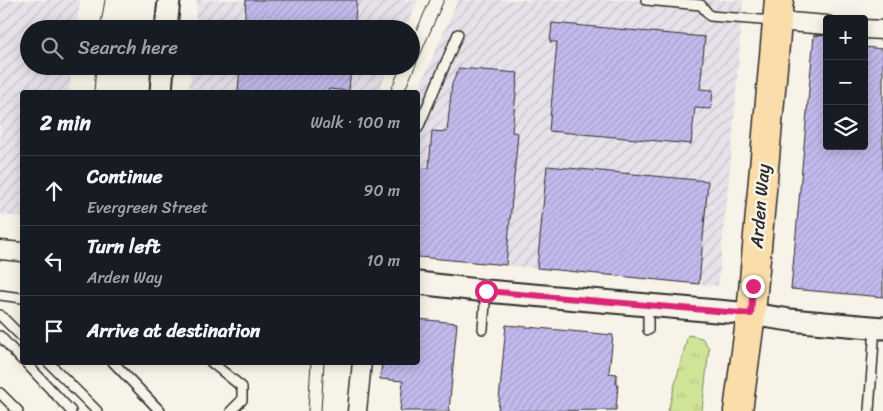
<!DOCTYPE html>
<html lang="en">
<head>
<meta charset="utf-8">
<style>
	:root { --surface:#171b24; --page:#20242c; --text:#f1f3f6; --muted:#9ea1a6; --line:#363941 }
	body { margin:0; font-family:Sriracha,sans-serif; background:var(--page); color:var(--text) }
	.controls { position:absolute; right:15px; top:15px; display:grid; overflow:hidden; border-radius:5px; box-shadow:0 2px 12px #0003 }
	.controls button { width:45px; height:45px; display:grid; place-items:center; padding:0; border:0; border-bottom:1px solid var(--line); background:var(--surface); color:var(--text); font:25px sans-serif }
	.stop { position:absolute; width:15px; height:15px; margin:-11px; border:4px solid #db2777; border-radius:50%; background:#fff }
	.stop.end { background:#db2777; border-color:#fff; box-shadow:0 1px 5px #0008 }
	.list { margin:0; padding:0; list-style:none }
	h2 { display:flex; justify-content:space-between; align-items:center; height:65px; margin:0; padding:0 20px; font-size:21px }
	h2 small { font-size:16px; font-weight:400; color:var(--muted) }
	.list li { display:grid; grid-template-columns:32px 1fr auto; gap:15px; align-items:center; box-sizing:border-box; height:70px; padding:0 20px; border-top:1px solid var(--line) }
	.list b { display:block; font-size:19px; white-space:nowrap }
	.list p { margin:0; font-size:16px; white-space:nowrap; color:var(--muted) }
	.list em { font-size:16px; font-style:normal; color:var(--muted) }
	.icon { flex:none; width:28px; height:28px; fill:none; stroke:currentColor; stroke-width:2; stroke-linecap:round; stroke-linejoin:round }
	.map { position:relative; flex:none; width:883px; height:411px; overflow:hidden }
	.search { position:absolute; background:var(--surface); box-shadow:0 2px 12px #0003; left:20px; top:20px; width:400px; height:55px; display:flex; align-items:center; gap:12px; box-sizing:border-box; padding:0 18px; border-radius:28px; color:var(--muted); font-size:19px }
	.panel { position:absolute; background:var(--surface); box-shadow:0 2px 12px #0003; left:20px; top:90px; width:400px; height:275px; border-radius:5px }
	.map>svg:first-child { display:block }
	.industrial { fill:url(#industrial-furrows) }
	.grass { fill:url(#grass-tufts); stroke:#7e8862 }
	.building { fill:url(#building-hatch); stroke:#2b2b2b }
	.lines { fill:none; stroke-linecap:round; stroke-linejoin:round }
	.service-casing { stroke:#2b2b2b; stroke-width:12 }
	.minor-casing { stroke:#2b2b2b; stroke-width:21 }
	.tertiary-casing { stroke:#2b2b2b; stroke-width:25 }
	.primary-casing { stroke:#2b2b2b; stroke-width:31 }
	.service { stroke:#f7f3e8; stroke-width:9 }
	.minor { stroke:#f7f3e8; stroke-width:18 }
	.tertiary { stroke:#f7f3e8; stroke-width:21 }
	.primary { stroke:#faddab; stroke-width:28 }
	.tram { stroke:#2b2b2b; stroke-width:1 }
	.route { stroke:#db2777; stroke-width:6 }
	.labels { text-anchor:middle; stroke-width:5; stroke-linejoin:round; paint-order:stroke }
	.street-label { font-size:18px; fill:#2b2b2b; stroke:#f7f3e8 }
</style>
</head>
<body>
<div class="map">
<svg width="883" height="411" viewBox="0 0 883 411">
	<defs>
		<pattern id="industrial-furrows" width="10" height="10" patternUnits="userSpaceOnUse" patternTransform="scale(1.25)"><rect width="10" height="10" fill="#e7e2e9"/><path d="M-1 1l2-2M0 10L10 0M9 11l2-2" fill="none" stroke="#c6c2c8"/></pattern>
		<pattern id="grass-tufts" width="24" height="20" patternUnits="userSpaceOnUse" patternTransform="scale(1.25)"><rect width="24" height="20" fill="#d0e498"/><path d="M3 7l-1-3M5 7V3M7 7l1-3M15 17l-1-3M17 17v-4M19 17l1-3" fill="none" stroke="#b3c483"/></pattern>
		<pattern id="building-hatch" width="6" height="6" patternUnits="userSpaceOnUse" patternTransform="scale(1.25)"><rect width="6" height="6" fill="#c2baec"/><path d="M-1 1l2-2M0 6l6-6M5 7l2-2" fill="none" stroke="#a7a0cb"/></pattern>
	</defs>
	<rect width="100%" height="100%" fill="#f7f3e8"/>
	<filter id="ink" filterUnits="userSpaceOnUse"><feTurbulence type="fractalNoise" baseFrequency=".02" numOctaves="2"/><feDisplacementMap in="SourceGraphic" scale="10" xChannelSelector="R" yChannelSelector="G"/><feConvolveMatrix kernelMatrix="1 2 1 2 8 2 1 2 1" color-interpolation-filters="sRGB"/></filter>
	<g filter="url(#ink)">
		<!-- industrial -->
		<g class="industrial">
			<polygon points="0,0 80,0 76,29 29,29 29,66 72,66 69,92 22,92 22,217 0,215"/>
			<polygon points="197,0 418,0 405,29 195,29"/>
			<polygon points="458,0 743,0 732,147 718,286 418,257 417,92"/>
			<polygon points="191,66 389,66 378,92 189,92"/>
		</g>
		<!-- grass -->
		<polygon class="grass" points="688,335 702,338 709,348 702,411 668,411"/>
		<!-- building -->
		<g class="building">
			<polygon points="246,0 357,0 354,29 244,29"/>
			<polygon points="552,23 705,37 700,89 713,90 711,109 695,108 691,144 549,131 557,42 550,42"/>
			<polygon points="814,35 827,36 827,146 864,146 864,47 883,49 883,297 791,289"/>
			<polygon points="240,66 351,66 349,91 329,89 328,92 238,92"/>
			<polygon points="459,68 518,73 512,132 518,133 506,265 418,257 418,167 429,168 432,131 447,132 452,84"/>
			<polygon points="547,166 708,181 699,284 537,268"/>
			<polygon points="418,319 457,323 449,411 400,411 403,381 380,379 382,362 418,362"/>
			<polygon points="506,325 613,335 609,373 617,374 616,384 618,384 616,410 498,411"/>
		</g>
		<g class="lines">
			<!-- service casing -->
			<g class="service-casing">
				<g id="service">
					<polyline points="646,0 701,5 710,16 774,21"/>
					<polyline points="418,128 458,34"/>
					<polyline points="0,295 22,298"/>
					<polyline points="0,315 22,337"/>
					<polyline points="483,329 486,291"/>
					<polyline points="648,330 648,305"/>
					<polyline points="0,336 22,360"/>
					<polyline points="25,362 71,411"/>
					<polyline points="48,362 97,411"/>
					<polyline points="113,362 160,411"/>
					<polyline points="211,362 242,387 242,400 231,411"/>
					<polyline points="0,393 18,411"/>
					<polyline points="869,411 875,327"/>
				</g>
			</g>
			<!-- minor casing -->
			<g class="minor-casing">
				<g id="minor">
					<polyline points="777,21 827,25"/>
					<polyline points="864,29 883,30"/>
					<polyline points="0,250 22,252"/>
					<polyline points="357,411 362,362"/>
				</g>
			</g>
			<!-- tertiary casing -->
			<g class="tertiary-casing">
				<g id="tertiary">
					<polyline points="166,29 169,0"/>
					<polyline points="161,92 163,66"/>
					<polyline points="418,283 486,291 751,314 790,320 883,328"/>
				</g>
			</g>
			<!-- primary casing -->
			<g class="primary-casing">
				<polyline id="primary" points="738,411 751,314 779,0"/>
			</g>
			<!-- service -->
			<use href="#service" class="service"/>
			<!-- minor -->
			<use href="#minor" class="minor"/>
			<!-- tertiary -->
			<use href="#tertiary" class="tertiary"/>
			<!-- primary -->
			<use href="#primary" class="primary"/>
			<!-- tram -->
			<g class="tram">
				<polyline points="100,29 105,0"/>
				<polyline points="411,43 430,0"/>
				<polyline points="94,92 96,66"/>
				<polyline points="390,92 401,66"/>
				<polyline points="404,92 444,0"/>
				<polyline points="308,411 311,362"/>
				<polyline points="321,411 324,362"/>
			</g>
		</g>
	</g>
	<g class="lines" filter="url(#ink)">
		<!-- route -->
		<polyline class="route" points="486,291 751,314 753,286"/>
	</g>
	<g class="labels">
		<!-- street labels -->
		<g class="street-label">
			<text transform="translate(760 206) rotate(-85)" y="6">Arden Way</text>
		</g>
	</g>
</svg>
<div class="controls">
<button>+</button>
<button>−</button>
<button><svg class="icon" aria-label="layers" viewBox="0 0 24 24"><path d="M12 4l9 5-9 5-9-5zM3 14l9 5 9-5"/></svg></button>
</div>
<div class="stop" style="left:486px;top:291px"></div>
<div class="stop end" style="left:753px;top:286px"></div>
<div class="search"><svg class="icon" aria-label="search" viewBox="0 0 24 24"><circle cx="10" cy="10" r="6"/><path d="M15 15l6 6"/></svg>Search here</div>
<section class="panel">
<h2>2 min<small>Walk · 100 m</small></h2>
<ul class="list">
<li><svg class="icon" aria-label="ahead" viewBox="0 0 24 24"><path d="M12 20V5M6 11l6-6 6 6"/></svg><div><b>Continue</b><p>Evergreen Street</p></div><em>90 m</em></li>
<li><svg class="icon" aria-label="left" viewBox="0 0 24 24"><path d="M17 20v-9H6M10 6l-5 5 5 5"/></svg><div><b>Turn left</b><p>Arden Way</p></div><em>10 m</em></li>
<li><svg class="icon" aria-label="arrive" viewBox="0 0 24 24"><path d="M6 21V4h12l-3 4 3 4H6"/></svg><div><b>Arrive at destination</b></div></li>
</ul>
</section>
</div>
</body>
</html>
